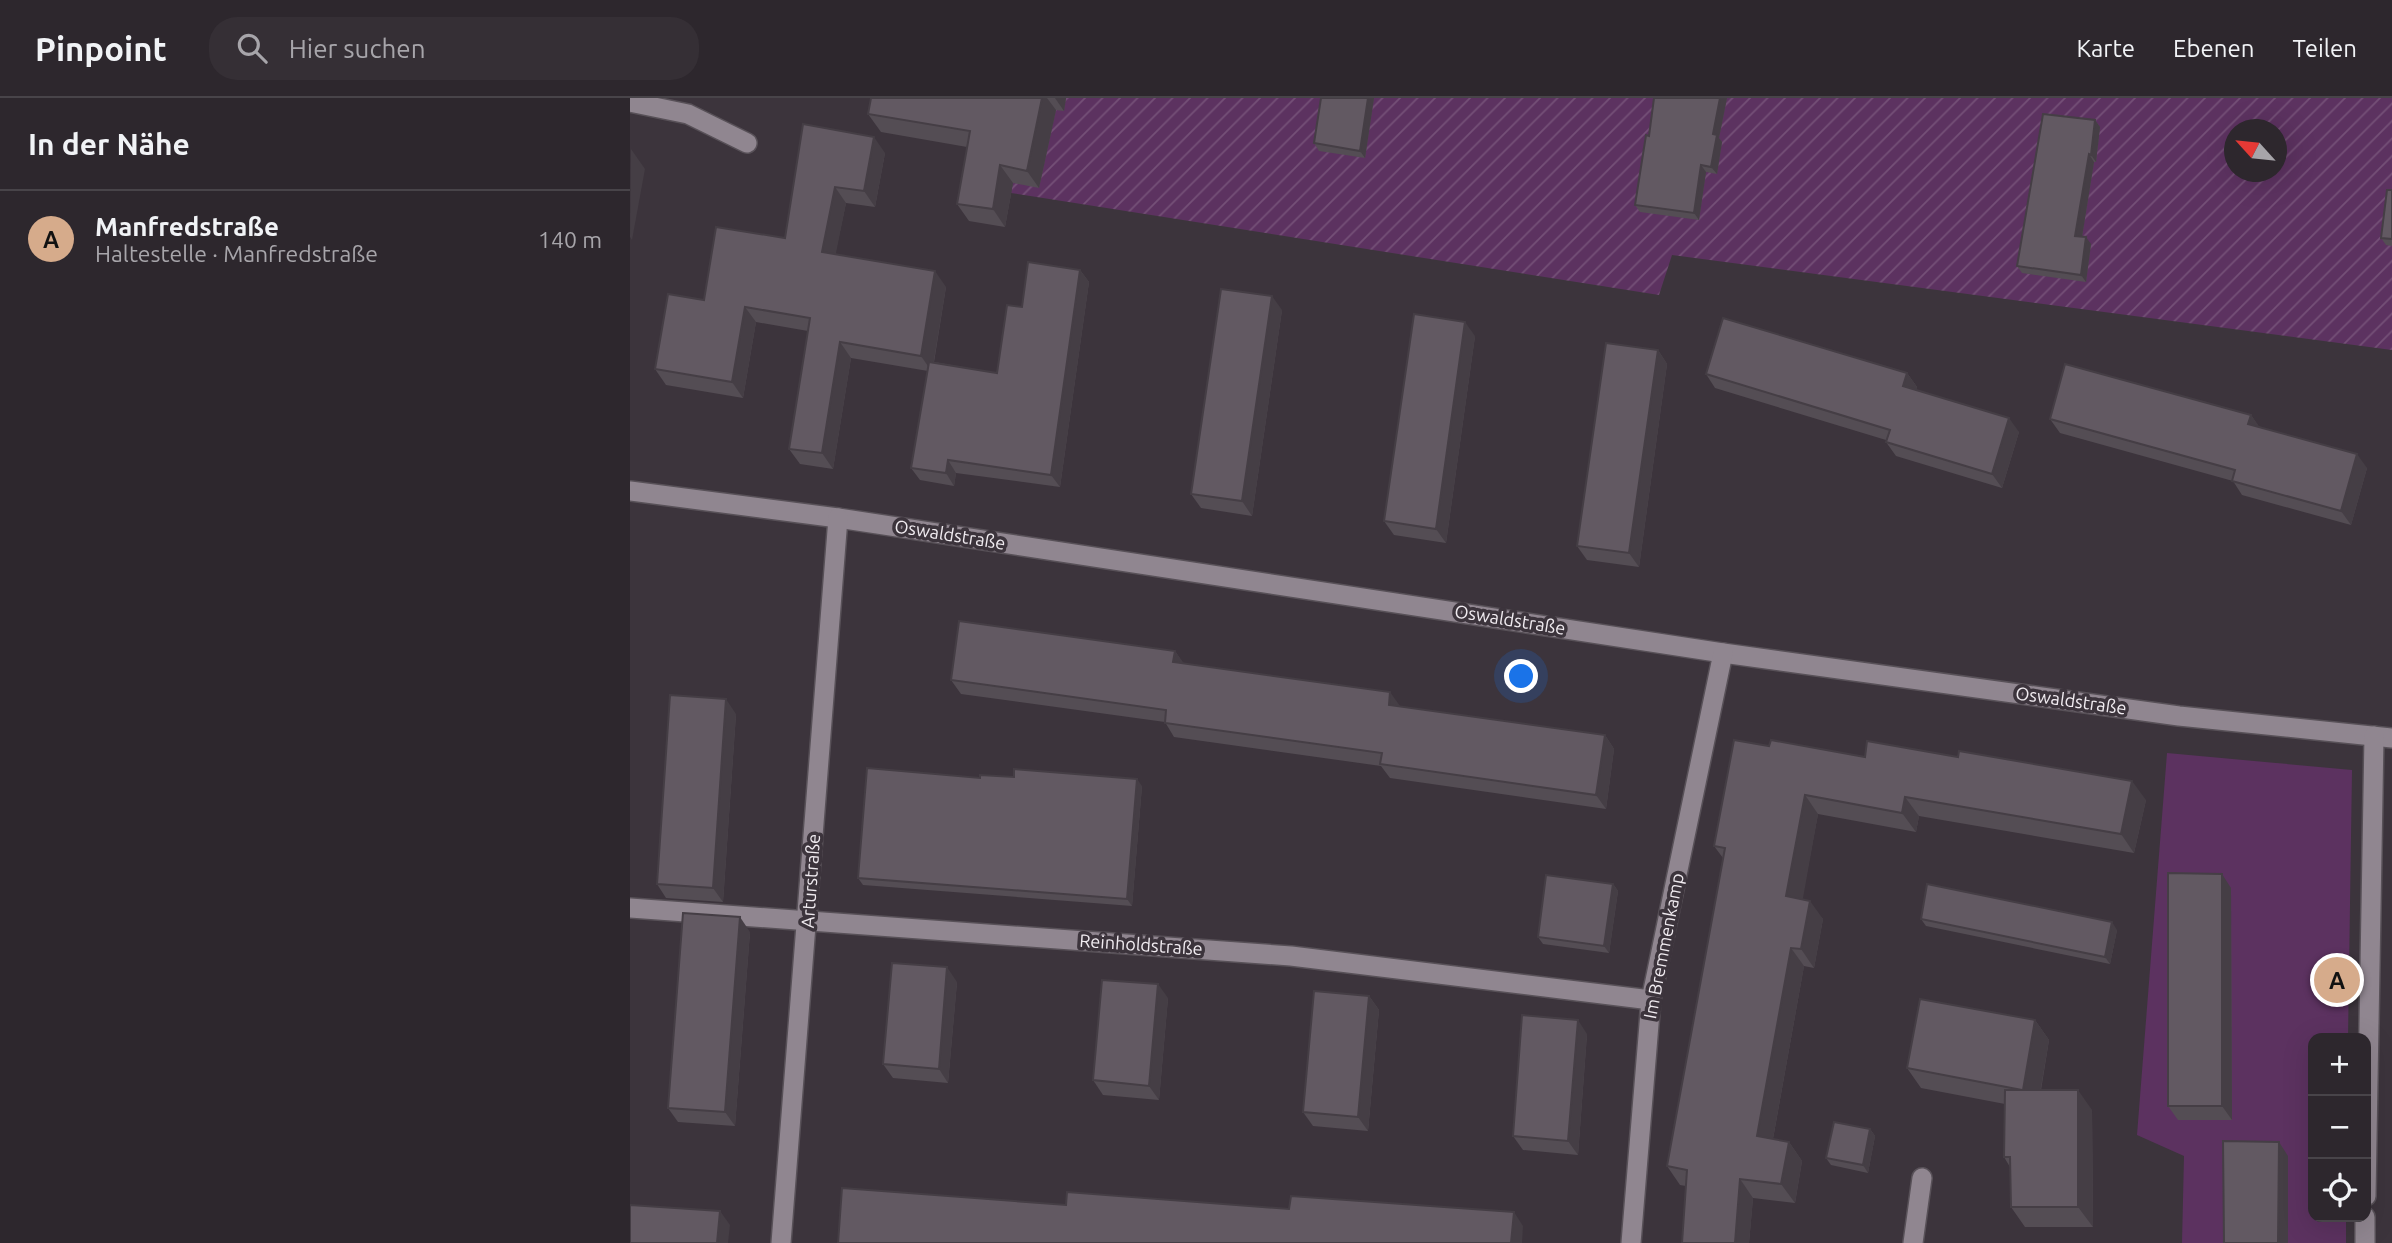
<!DOCTYPE html>
<html lang="de">
<head>
<meta charset="utf-8">
<style>
	:root { --surface:#2d272d; --page:#352f35; --text:#f1f3f6; --muted:#a7a5aa; --line:#484449; --accent:#d6ab8b }
	body { margin:0; font-family:Ubuntu,sans-serif; background:var(--page); color:var(--text) }
	.controls { position:absolute; right:21px; bottom:21px; display:grid; overflow:hidden; border-radius:14px; box-shadow:0 7px 28px #0002 }
	.controls button { width:63px; height:63px; display:grid; place-items:center; padding:0; border:0; border-bottom:2px solid var(--line); background:var(--surface); color:var(--text); font:35px sans-serif }
	.compass { position:absolute; left:1594px; top:21px; width:63px; height:63px; border-radius:50%; background:var(--surface); box-shadow:0 7px 28px #0002; rotate:297deg }
	.you { position:absolute; left:892px; top:579px; width:24px; height:24px; margin:-18px; border:5px solid #fff; border-radius:50%; background:#1a73e8; box-shadow:0 0 0 10px #1a73e833 }
	.badge { display:grid; place-items:center; width:46px; height:46px; border-radius:50%; background:var(--accent); color:#111; font-size:23px; font-weight:700 }
	.pin { position:absolute; translate:-50% -50%; border:4px solid #fff; box-shadow:0 2px 7px #0006 }
	.list { margin:0; padding:0; list-style:none }
	h2 { display:flex; justify-content:space-between; align-items:center; height:91px; margin:0; padding:0 28px; font-size:30px }
	h2 small { font-size:23px; font-weight:400; color:var(--muted) }
	.list li { display:grid; grid-template-columns:46px 1fr auto; gap:21px; align-items:center; box-sizing:border-box; height:98px; padding:0 28px; border-top:2px solid var(--line) }
	.list b { display:block; font-size:26px; white-space:nowrap }
	.list p { margin:0; font-size:23px; white-space:nowrap; color:var(--muted) }
	.list em { font-size:23px; font-style:normal; color:var(--muted) }
	.icon { flex:none; width:38px; height:38px; fill:none; stroke:currentColor; stroke-width:2; stroke-linecap:round; stroke-linejoin:round }
	.map { position:relative; flex:none; width:1762px; height:1145px; overflow:hidden }
	header { display:flex; align-items:center; gap:42px; box-sizing:border-box; height:98px; padding:0 35px; background:var(--surface); border-bottom:2px solid var(--line) }
	header strong { font-size:33px }
	nav { display:flex; gap:38px; margin-inline-start:auto; font-size:24px }
	.search { width:490px; height:63px; background:var(--page); display:flex; align-items:center; gap:18px; box-sizing:border-box; padding:0 24px; border-radius:28px; color:var(--muted); font-size:26px }
	main { display:flex }
	aside { flex:1; background:var(--surface) }
	.map>svg:first-child { display:block }
	.grass { fill:#5c3260 }
	.garden { fill:url(#garden-furrows); fill-rule:evenodd }
	.lines { fill:none; stroke-linecap:round; stroke-linejoin:round }
	.minor-casing { stroke:#585158; stroke-width:22 }
	.minor { stroke:#908690; stroke-width:19 }
	.wall { fill:#544d54 }
	.shaded-wall { fill:#453e45 }
	.building { fill:#625962; stroke:#453e45; stroke-width:2 }
	.labels { text-anchor:middle; stroke-width:7; stroke-linejoin:round; paint-order:stroke }
	.street-label { font-size:18px; fill:#f0ebf0; stroke:#3c343c }
</style>
</head>
<body>
<header>
<strong>Pinpoint</strong>
<div class="search"><svg class="icon" aria-label="search" viewBox="0 0 24 24"><circle cx="10" cy="10" r="6"/><path d="M15 15l6 6"/></svg>Hier suchen</div>
<nav><a>Karte</a><a>Ebenen</a><a>Teilen</a></nav>
</header>
<main>
<aside>
<h2>In der Nähe<small></small></h2>
<ul class="list">
<li><span class="badge">A</span><div><b>Manfredstraße</b><p>Haltestelle · Manfredstraße</p></div><em>140 m</em></li>
</ul>
</aside>
<div class="map">
<svg width="1762" height="1145" viewBox="0 0 1762 1145">
	<defs>
		<pattern id="garden-furrows" width="10" height="10" patternUnits="userSpaceOnUse" patternTransform="scale(1.75)"><rect width="10" height="10" fill="#5c3260"/><path d="M-1 1l2-2M0 10L10 0M9 11l2-2" fill="none" stroke="#745077"/></pattern>
	</defs>
	<rect width="100%" height="100%" fill="#3c343c"/>
	<!-- grass -->
	<polygon class="grass" points="1537,655 1722,672 1718,940 1683,940 1683,1119 1716,1119 1716,1145 1552,1145 1554,1058 1507,1037"/>
	<!-- garden -->
	<path class="garden" d="M397,0H1762V252L1042,157L1029,197L381,95ZM1604,32H1646V74H1604Z"/>
	<g class="lines">
		<!-- minor casing -->
		<g class="minor-casing">
			<g id="minor">
				<polyline points="0,4 58,16 117,45"/>
				<polyline points="0,393 208,420 1093,555 1549,618 1762,640"/>
				<polyline points="0,810 661,858 1021,902"/>
				<polyline points="1736,1098 1744,638"/>
				<polyline points="151,1145 208,420"/>
				<polyline points="1001,1145 1021,902 1093,555"/>
				<polyline points="1283,1145 1292,1080"/>
				<polyline points="1735,1145 1735,1119"/>
			</g>
		</g>
		<!-- minor -->
		<use href="#minor" class="minor"/>
	</g>
	<!-- wall -->
	<g class="wall">
		<polygon points="241,0 436,0 434,13 426,12 409,90 383,85 375,129 339,123 327,106 337,49 251,34 238,16"/>
		<polygon points="691,0 744,0 735,60 689,53 684,45"/>
		<polygon points="1024,0 1097,0 1089,40 1092,44 1087,76 1076,74 1069,122 1010,114 1005,107 1019,38"/>
		<polygon points="1465,22 1470,29 1466,64 1464,64 1452,139 1461,146 1456,184 1392,175 1387,168"/>
		<polygon points="173,26 255,55 245,109 216,105 205,157 316,189 304,264 367,275 392,209 450,172 459,184 430,389 326,375 324,388 290,382 281,370 298,273 221,260 203,371 170,366 159,351 178,233 126,224 113,300 36,287 25,271 155,140"/>
		<polygon points="1762,92 1762,148 1756,147 1751,140"/>
		<polygon points="652,212 622,418 571,410 561,396"/>
		<polygon points="845,238 816,445 764,437 754,423"/>
		<polygon points="1028,252 1037,266 1009,469 957,462 947,448"/>
		<polygon points="1277,275 1287,289 1286,292 1389,334 1372,390 1266,358 1256,344 1256,342 1085,290 1076,276"/>
		<polygon points="1621,317 1629,329 1737,370 1721,427 1612,397 1603,383 1430,335 1420,321"/>
		<polygon points="545,553 553,565 770,609 975,637 984,651 976,711 760,680 751,668 544,639 535,624 331,596 321,582"/>
		<polygon points="106,616 93,804 36,800 27,786"/>
		<polygon points="1139,648 1235,659 1516,702 1504,755 1289,718 1286,734 1188,716 1172,801 1193,821 1184,870 1174,868 1143,1041 1159,1044 1172,1063 1165,1105 1123,1100 1119,1145 1052,1145 1056,1088 1050,1087 1037,1068 1093,760 1084,748"/>
		<polygon points="350,680 512,688 502,808 233,787 228,780"/>
		<polygon points="983,786 988,793 979,855 913,846 908,839"/>
		<polygon points="1601,790 1602,1022 1548,1022 1538,1008"/>
		<polygon points="1291,821 1487,832 1480,866 1296,828"/>
		<polygon points="120,834 105,1028 48,1024 38,1010"/>
		<polygon points="327,884 318,985 263,980 253,966"/>
		<polygon points="739,898 749,912 738,1033 683,1028 673,1014"/>
		<polygon points="538,900 529,1002 473,997 463,982"/>
		<polygon points="1405,922 1419,942 1411,992 1462,1012 1463,1129 1395,1129 1381,1109 1380,1069 1374,1059 1375,1006 1291,990 1277,970"/>
		<polygon points="957,936 948,1057 893,1052 883,1038"/>
		<polygon points="1240,1031 1245,1038 1238,1075 1201,1067 1196,1060"/>
	</g>
	<!-- shaded-wall -->
	<g class="shaded-wall">
		<polygon points="412,0 417,0 426,12 409,90 397,73"/>
		<polygon points="425,0 436,0 434,13"/>
		<polygon points="738,0 744,0 735,60 730,53"/>
		<polygon points="1090,0 1097,0 1089,40 1092,44 1087,76 1081,69 1083,36"/>
		<polygon points="1465,22 1470,29 1466,64 1461,57"/>
		<polygon points="244,39 255,55 245,109 234,93"/>
		<polygon points="1,51 15,71 2,142 0,139"/>
		<polygon points="1459,56 1464,64 1451,145 1445,138"/>
		<polygon points="370,67 383,85 375,129 363,111"/>
		<polygon points="1071,67 1076,74 1069,122 1064,115"/>
		<polygon points="205,89 216,105 203,170 192,154"/>
		<polygon points="1456,139 1461,146 1456,184 1451,177"/>
		<polygon points="450,172 459,184 430,389 421,377"/>
		<polygon points="305,173 316,189 302,274 291,258"/>
		<polygon points="642,198 652,212 622,418 612,403"/>
		<polygon points="115,209 126,224 113,300 102,284"/>
		<polygon points="835,224 845,238 816,445 806,431"/>
		<polygon points="210,244 221,260 203,371 192,355"/>
		<polygon points="1028,252 1037,266 1009,469 999,455"/>
		<polygon points="1277,275 1287,289 1283,302 1273,288"/>
		<polygon points="1621,317 1631,331 1618,326"/>
		<polygon points="1379,320 1389,334 1372,390 1362,376"/>
		<polygon points="1727,356 1737,370 1721,427 1711,413"/>
		<polygon points="318,362 326,375 324,388 316,375"/>
		<polygon points="545,553 555,567 543,564"/>
		<polygon points="760,594 770,608 769,621 759,607"/>
		<polygon points="96,601 106,616 93,804 83,790"/>
		<polygon points="975,637 984,651 976,711 966,697"/>
		<polygon points="507,681 512,688 502,808 497,801"/>
		<polygon points="1502,683 1516,702 1504,755 1491,736"/>
		<polygon points="1175,697 1188,716 1170,817 1156,798"/>
		<polygon points="1275,699 1289,718 1286,734 1272,715"/>
		<polygon points="1592,776 1601,790 1602,1022 1592,1008"/>
		<polygon points="983,786 988,793 979,855 974,848"/>
		<polygon points="1180,803 1193,821 1184,870 1171,851"/>
		<polygon points="110,819 120,834 105,1028 95,1014"/>
		<polygon points="1482,824 1487,832 1480,866 1475,859"/>
		<polygon points="1161,850 1174,868 1140,1057 1127,1038"/>
		<polygon points="317,869 327,884 318,985 309,971"/>
		<polygon points="528,886 538,900 529,1002 519,988"/>
		<polygon points="739,898 749,912 738,1033 728,1019"/>
		<polygon points="948,922 957,936 948,1057 938,1043"/>
		<polygon points="1405,922 1419,942 1407,1013 1393,992"/>
		<polygon points="1448,992 1462,1012 1463,1129 1448,1109"/>
		<polygon points="1240,1031 1245,1038 1238,1075 1233,1067"/>
		<polygon points="1159,1044 1172,1063 1165,1105 1151,1086"/>
		<polygon points="1649,1044 1658,1058 1658,1145 1648,1145"/>
		<polygon points="1110,1081 1123,1100 1119,1145 1105,1145"/>
		<polygon points="90,1113 100,1127 98,1145 87,1145"/>
		<polygon points="884,1114 893,1128 892,1145 881,1145"/>
	</g>
	<!-- building -->
	<g class="building">
		<polygon points="241,0 412,0 397,73 370,67 363,111 327,106 340,33 238,16"/>
		<polygon points="691,0 738,0 730,53 684,45"/>
		<polygon points="1024,0 1090,0 1083,36 1087,37 1081,69 1071,67 1064,115 1005,107 1016,37 1019,38"/>
		<polygon points="1413,16 1465,22 1461,57 1459,56 1445,138 1456,139 1451,177 1387,168"/>
		<polygon points="173,26 244,39 234,93 205,89 192,154 305,173 291,258 210,244 192,355 159,351 180,220 115,209 102,284 25,271 38,196 74,202 86,129 155,140"/>
		<polygon points="1757,92 1762,92 1762,141 1751,140"/>
		<polygon points="398,164 450,172 421,377 318,362 316,375 281,370 299,264 367,275 377,207 392,209"/>
		<polygon points="591,191 642,198 612,403 561,396"/>
		<polygon points="784,216 835,224 806,431 754,423"/>
		<polygon points="1093,220 1277,275 1273,288 1379,320 1362,376 1256,344 1260,332 1076,276"/>
		<polygon points="976,245 1028,252 999,455 947,448"/>
		<polygon points="1435,266 1621,317 1618,326 1727,356 1711,413 1602,383 1605,372 1420,321"/>
		<polygon points="329,523 545,553 543,564 760,594 759,607 975,637 966,697 750,666 752,655 535,625 536,612 321,582"/>
		<polygon points="40,597 96,601 83,790 27,786"/>
		<polygon points="1104,642 1139,648 1141,642 1235,659 1237,643 1328,659 1329,653 1502,683 1491,736 1275,699 1272,715 1175,697 1156,798 1180,803 1171,851 1161,850 1127,1038 1159,1044 1151,1086 1110,1081 1105,1145 1052,1145 1057,1072 1037,1068 1095,750 1084,748"/>
		<polygon points="237,670 350,680 350,677 384,679 384,671 507,681 497,801 228,780"/>
		<polygon points="1538,775 1592,776 1592,1008 1538,1008"/>
		<polygon points="916,777 983,786 974,848 908,839"/>
		<polygon points="1297,786 1482,824 1475,859 1291,821"/>
		<polygon points="53,815 110,819 95,1014 38,1010"/>
		<polygon points="262,865 317,869 309,971 253,966"/>
		<polygon points="472,882 528,886 519,988 463,982"/>
		<polygon points="684,893 739,898 728,1019 673,1014"/>
		<polygon points="1290,901 1405,922 1393,992 1448,992 1448,1109 1381,1109 1380,1059 1374,1059 1375,992 1392,992 1277,970"/>
		<polygon points="892,917 948,922 938,1043 883,1038"/>
		<polygon points="1204,1024 1240,1031 1233,1067 1196,1060"/>
		<polygon points="1593,1043 1649,1044 1648,1145 1594,1145"/>
		<polygon points="212,1090 436,1107 437,1094 659,1111 661,1098 884,1114 881,1145 208,1145"/>
		<polygon points="0,1107 90,1113 87,1145 0,1145"/>
	</g>
	<g class="labels">
		<!-- street labels -->
		<g class="street-label">
			<text transform="translate(320 437) rotate(9)" y="6">Oswaldstraße</text>
			<text transform="translate(880 522) rotate(9)" y="6">Oswaldstraße</text>
			<text transform="translate(1441 603) rotate(8)" y="6">Oswaldstraße</text>
			<text transform="translate(181 783) rotate(-86)" y="6">Arturstraße</text>
			<text transform="translate(511 847) rotate(4)" y="6">Reinholdstraße</text>
			<text transform="translate(1034 848) rotate(-79)" y="6">Im Bremmenkamp</text>
		</g>
	</g>
</svg>
<div class="controls">
<button>+</button>
<button>−</button>
<button><svg class="icon" aria-label="locate" viewBox="0 0 24 24"><circle cx="12" cy="12" r="6"/><path d="M12 2v4M12 18v4M2 12h4M18 12h4"/></svg></button>
</div>
<svg class="compass" viewBox="-18 -18 36 36"><path d="M0-13l5 13h-10z" fill="#e53935"/><path d="M0 13l5-13h-10z" fill="#a7a5aa"/></svg>
<div class="you"></div>
<div class="pin badge" style="left:1707px;top:882px">A</div>
</div>
</main>
</body>
</html>
